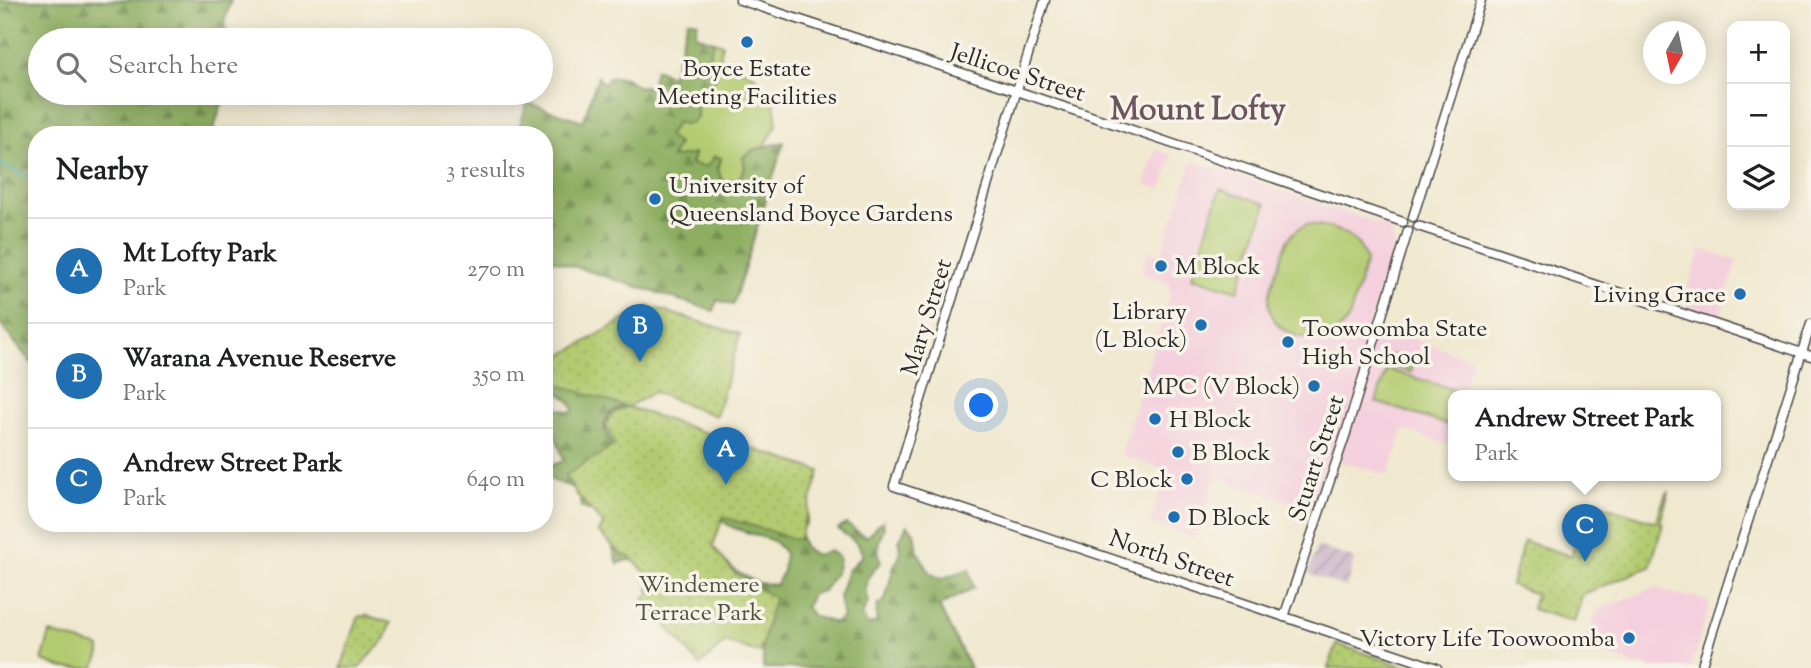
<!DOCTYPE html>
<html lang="en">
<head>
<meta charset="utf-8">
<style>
	:root { --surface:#fff; --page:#f6f6f6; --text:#202124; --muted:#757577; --line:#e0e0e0; --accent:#1f6fb2 }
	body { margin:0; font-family:"Sorts Mill Goudy",serif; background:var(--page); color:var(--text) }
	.controls { position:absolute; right:21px; top:21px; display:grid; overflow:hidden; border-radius:14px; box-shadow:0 4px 18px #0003 }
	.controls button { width:63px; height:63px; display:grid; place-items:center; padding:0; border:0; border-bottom:2px solid var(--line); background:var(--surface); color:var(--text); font:35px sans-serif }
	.compass { position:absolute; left:1643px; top:21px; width:63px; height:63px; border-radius:50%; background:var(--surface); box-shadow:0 4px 18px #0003; rotate:189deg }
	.you { position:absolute; left:982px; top:406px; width:24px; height:24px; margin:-18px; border:5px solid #fff; border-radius:50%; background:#1a73e8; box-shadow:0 0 0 10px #1a73e833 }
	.badge { display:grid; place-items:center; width:46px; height:46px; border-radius:50%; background:var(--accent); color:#fff; font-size:23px; font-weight:700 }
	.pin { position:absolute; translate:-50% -58px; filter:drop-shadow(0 2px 4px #0008) }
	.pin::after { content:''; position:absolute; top:37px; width:24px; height:21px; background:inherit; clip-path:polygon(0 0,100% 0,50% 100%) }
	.popup { position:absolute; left:1448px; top:390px; width:273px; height:91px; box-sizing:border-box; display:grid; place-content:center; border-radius:14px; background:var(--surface); filter:drop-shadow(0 2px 5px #0005); font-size:23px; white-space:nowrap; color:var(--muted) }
	.popup b { font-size:26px; color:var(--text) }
	.popup::after { content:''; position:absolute; left:50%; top:100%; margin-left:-14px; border:14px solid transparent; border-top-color:var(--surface) }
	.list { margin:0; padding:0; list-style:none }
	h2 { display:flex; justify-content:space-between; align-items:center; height:91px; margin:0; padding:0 28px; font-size:30px }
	h2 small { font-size:23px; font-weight:400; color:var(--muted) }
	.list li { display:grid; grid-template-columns:46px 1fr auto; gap:21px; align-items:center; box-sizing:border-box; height:105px; padding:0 28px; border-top:2px solid var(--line) }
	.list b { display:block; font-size:26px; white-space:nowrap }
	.list p { margin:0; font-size:23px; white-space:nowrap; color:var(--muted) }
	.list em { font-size:23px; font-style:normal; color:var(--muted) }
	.icon { flex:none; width:38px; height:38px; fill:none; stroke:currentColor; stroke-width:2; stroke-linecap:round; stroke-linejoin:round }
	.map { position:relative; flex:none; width:1811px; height:668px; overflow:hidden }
	.search { position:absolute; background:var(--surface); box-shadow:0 4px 18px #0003; left:28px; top:28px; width:525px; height:77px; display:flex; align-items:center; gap:18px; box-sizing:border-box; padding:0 24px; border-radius:38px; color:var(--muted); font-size:26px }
	.panel { position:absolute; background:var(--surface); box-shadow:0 4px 18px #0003; left:28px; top:126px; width:525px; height:406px; border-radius:28px }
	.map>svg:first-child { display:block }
	.built { fill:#f4cfdd }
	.industrial { fill:url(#industrial-furrows) }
	.grass { fill:#b3cb70; stroke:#6f7b4e; stroke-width:2 }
	.forest { fill:url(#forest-firs); stroke:#5c6d46; stroke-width:2 }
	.park { fill:url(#park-dots); stroke:#6f7b4e; stroke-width:2 }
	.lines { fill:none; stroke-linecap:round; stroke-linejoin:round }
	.stream { stroke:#44b3bd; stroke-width:2 }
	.minor-casing { stroke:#494744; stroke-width:11 }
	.minor { stroke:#fff; stroke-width:8 }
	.poi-dot { fill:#1f6fb2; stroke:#f7f3e8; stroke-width:2.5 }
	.labels { text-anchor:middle; stroke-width:7; stroke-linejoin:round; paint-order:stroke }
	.poi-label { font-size:24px; fill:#2b2b2b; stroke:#f7f3e8; text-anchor:start }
	.street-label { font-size:24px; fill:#2b2b2b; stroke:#f7f3e8 }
	.park-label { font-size:24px; fill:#4d533c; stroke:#f7f3e8 }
	.district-label { font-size:32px; font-weight:bold; fill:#6b555e; stroke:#f7f3e8 }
</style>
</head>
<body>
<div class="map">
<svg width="1811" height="668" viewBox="0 0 1811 668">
	<defs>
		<pattern id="industrial-furrows" width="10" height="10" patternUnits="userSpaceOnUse" patternTransform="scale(1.75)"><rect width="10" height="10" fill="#d0bdcd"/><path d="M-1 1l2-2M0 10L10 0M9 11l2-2" fill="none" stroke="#a99aa7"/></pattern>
		<pattern id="forest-firs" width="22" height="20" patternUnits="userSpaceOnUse" patternTransform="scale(1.75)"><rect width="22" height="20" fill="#8eaf62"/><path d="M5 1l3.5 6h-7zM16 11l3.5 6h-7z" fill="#748f51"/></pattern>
		<pattern id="park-dots" width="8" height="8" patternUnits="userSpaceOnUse" patternTransform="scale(1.75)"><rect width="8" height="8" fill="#b3cb70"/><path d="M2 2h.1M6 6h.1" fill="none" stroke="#9aae61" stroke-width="1.8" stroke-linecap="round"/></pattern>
	</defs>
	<rect width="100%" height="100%" fill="#f7f3e8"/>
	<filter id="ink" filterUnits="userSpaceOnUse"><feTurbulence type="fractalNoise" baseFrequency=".0143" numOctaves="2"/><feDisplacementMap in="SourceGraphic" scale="14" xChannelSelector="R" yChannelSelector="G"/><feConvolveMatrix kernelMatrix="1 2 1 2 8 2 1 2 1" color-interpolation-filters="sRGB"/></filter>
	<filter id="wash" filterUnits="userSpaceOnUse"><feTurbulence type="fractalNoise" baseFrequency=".00686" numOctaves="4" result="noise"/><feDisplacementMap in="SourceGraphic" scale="28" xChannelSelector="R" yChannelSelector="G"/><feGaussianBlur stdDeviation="1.57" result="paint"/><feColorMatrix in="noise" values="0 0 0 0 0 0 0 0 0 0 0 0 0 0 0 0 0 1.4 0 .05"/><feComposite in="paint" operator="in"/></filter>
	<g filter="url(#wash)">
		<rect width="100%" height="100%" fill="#f0e8cf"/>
		<!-- built -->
		<g class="built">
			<polygon points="1156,149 1172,155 1162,189 1145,184"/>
			<polygon points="1192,161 1391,228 1394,247 1369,324 1472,359 1461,396 1454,396 1454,422 1447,444 1404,430 1388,475 1327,457 1310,508 1215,477 1195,538 1150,523 1167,470 1120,455 1170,295 1168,282 1141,273 1148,252 1161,255"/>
			<polygon points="1701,249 1737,261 1720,316 1683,304"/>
			<polygon points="1655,588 1689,598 1690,596 1708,601 1710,604 1691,668 1647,668 1647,665 1634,664 1582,646 1585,635 1588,635 1595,615 1600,609"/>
		</g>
		<!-- industrial -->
		<polygon class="industrial" points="1317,546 1355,559 1346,587 1308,574"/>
		<!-- grass -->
		<g class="grass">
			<polygon points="714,41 722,44 720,58 755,76 762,82 754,93 760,100 773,95 777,124 764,148 753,150 745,169 738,179 723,183 718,170 721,159 715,157 706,167 691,164 694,155 670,159 668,136 677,122 697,102 717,76 706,70 708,58"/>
			<polygon points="1220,189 1266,204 1238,291 1192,277"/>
			<path d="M1307,224C1332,226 1360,234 1366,261L1349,318C1331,351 1267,342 1269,299C1270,287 1276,273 1280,262C1285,243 1289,232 1307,224Z"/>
			<polygon points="1391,355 1414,362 1411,372 1388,365"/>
			<polygon points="1387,369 1458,391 1457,396 1454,396 1454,406 1448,425 1376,402"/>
			<polygon points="50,633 100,647 100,654 94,668 64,668 42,661"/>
		</g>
		<!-- forest -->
		<g class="forest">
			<polygon points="0,0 231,0 224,23 230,40 40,40 40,93 225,93 212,135 37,135 37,370 0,324"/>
			<polygon points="688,20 698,22 695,35 714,41 708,58 706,70 717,75 697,102 697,118 687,125 677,122 668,136 678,144 671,158 694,154 691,164 706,167 715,156 721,158 718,170 723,183 738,179 745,169 743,157 753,150 784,142 733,305 717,300 714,311 544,257 544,135 517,135 527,103 583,121 598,76 604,85 609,77 626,78 637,86 651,87 655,69 672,76"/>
			<path d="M740,334L721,399L669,382L610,413L604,423L606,433L627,475L737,572L758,583L776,585L783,571L785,553L774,541L734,528L710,514L808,506L807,523L800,531C802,545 803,550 817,555L829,551L839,557C838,575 832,576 823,591L812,594L806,607L813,616L835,623L843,617L839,597L848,570L863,555L858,544L838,529L846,524L866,537L883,521L884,529C877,541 877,549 881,562C868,574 862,585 868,602L862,615L867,625L876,623L877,606L885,600L894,566L900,556L899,541L907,525L914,532L917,550L929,572L941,579L969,569L974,588L939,606L970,668H763V648L755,636L659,583L649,590L650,576L640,561L627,560L618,564L604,521L596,513L581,507L580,498L576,489L544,477V468L564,461L554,431L544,415V399L554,408L572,412L574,410C568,395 559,393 544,387V375Z"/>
		</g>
		<!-- park -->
		<g class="park">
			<polygon points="648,306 740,334 716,416 654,392 628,407 820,471 799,540 723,517 713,546 735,574 774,598 760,653 725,642 700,665 644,599 658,585 629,556 622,555 598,532 604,525 577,495 566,475 615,445 606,426 610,415 627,407 544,380 544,364 552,361"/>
			<polygon points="1669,492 1660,523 1663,524 1650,567 1583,594 1574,622 1532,609 1536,594 1511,585 1524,541 1571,556 1589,501 1656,522 1666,493"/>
			<polygon points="365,615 391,623 386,638 359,668 341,668 359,616 364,617"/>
			<polygon points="1337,644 1409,668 1328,668"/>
		</g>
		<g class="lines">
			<!-- stream -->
			<polyline class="stream" points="0,163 37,182"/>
		</g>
	</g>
	<g filter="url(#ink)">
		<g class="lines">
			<!-- minor casing -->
			<g class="minor-casing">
				<g id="minor">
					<polyline points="740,0 1017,91 1403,222"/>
					<polyline points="1045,0 894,486 1437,668"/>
					<polyline points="1413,217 1481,0"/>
					<polyline points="1418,226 1811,356"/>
					<polyline points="1284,617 1346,433 1408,231"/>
					<polyline points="1701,668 1811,324"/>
				</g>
			</g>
			<!-- minor -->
			<use href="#minor" class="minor"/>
		</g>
	</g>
	<!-- markers -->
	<g class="poi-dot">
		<circle cx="747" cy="42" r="7"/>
		<circle cx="655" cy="199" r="7"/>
		<circle cx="1161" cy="266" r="7"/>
		<circle cx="1740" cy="294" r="7"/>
		<circle cx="1201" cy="325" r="7"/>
		<circle cx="1288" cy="342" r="7"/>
		<circle cx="1314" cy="386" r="7"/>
		<circle cx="1155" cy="419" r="7"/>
		<circle cx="1178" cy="452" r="7"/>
		<circle cx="1187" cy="479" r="7"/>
		<circle cx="1174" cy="517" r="7"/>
		<circle cx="1629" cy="638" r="7"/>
	</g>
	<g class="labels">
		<!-- poi labels -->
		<g class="poi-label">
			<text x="747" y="76" text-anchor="middle">Boyce Estate<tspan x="747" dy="28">Meeting Facilities</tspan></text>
			<text x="669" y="193">University of<tspan x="669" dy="28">Queensland Boyce Gardens</tspan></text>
			<text x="1175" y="274">M Block</text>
			<text x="1726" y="302" text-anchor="end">Living Grace</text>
			<text x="1187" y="319" text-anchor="end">Library<tspan x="1187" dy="28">(L Block)</tspan></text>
			<text x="1302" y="336">Toowoomba State<tspan x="1302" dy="28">High School</tspan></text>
			<text x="1300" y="394" text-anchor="end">MPC (V Block)</text>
			<text x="1169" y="427">H Block</text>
			<text x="1192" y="460">B Block</text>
			<text x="1173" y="487" text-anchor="end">C Block</text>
			<text x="1188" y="525">D Block</text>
			<text x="1615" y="646" text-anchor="end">Victory Life Toowoomba</text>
		</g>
		<!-- street labels -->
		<g class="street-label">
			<text transform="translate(1018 72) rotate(18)" y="8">Jellicoe Street</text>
			<text transform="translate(926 317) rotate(-73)" y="8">Mary Street</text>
			<text transform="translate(1316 458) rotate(-72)" y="8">Stuart Street</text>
			<text transform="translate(1172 558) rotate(19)" y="8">North Street</text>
		</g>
		<!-- park labels -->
		<g class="park-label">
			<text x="699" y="592">Windemere<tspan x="699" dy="28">Terrace Park</tspan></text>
		</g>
		<!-- district labels -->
		<g class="district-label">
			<text x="1198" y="119">Mount Lofty</text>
		</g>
	</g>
</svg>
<div class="controls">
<button>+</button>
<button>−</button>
<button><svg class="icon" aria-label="layers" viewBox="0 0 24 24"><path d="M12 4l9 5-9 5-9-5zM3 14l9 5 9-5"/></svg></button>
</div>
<svg class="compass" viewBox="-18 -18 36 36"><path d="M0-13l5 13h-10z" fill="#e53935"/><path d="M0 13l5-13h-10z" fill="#757577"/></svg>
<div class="you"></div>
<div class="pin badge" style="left:726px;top:485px">A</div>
<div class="pin badge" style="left:640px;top:362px">B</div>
<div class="pin badge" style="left:1585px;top:562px">C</div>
<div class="popup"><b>Andrew Street Park</b>Park</div>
<div class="search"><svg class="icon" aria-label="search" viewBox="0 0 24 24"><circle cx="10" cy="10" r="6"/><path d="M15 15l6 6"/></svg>Search here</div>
<section class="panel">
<h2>Nearby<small>3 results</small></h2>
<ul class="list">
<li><span class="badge">A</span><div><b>Mt Lofty Park</b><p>Park</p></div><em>270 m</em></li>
<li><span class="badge">B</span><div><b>Warana Avenue Reserve</b><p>Park</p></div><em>350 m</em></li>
<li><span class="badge">C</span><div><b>Andrew Street Park</b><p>Park</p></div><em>640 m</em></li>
</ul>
</section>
</div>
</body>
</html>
